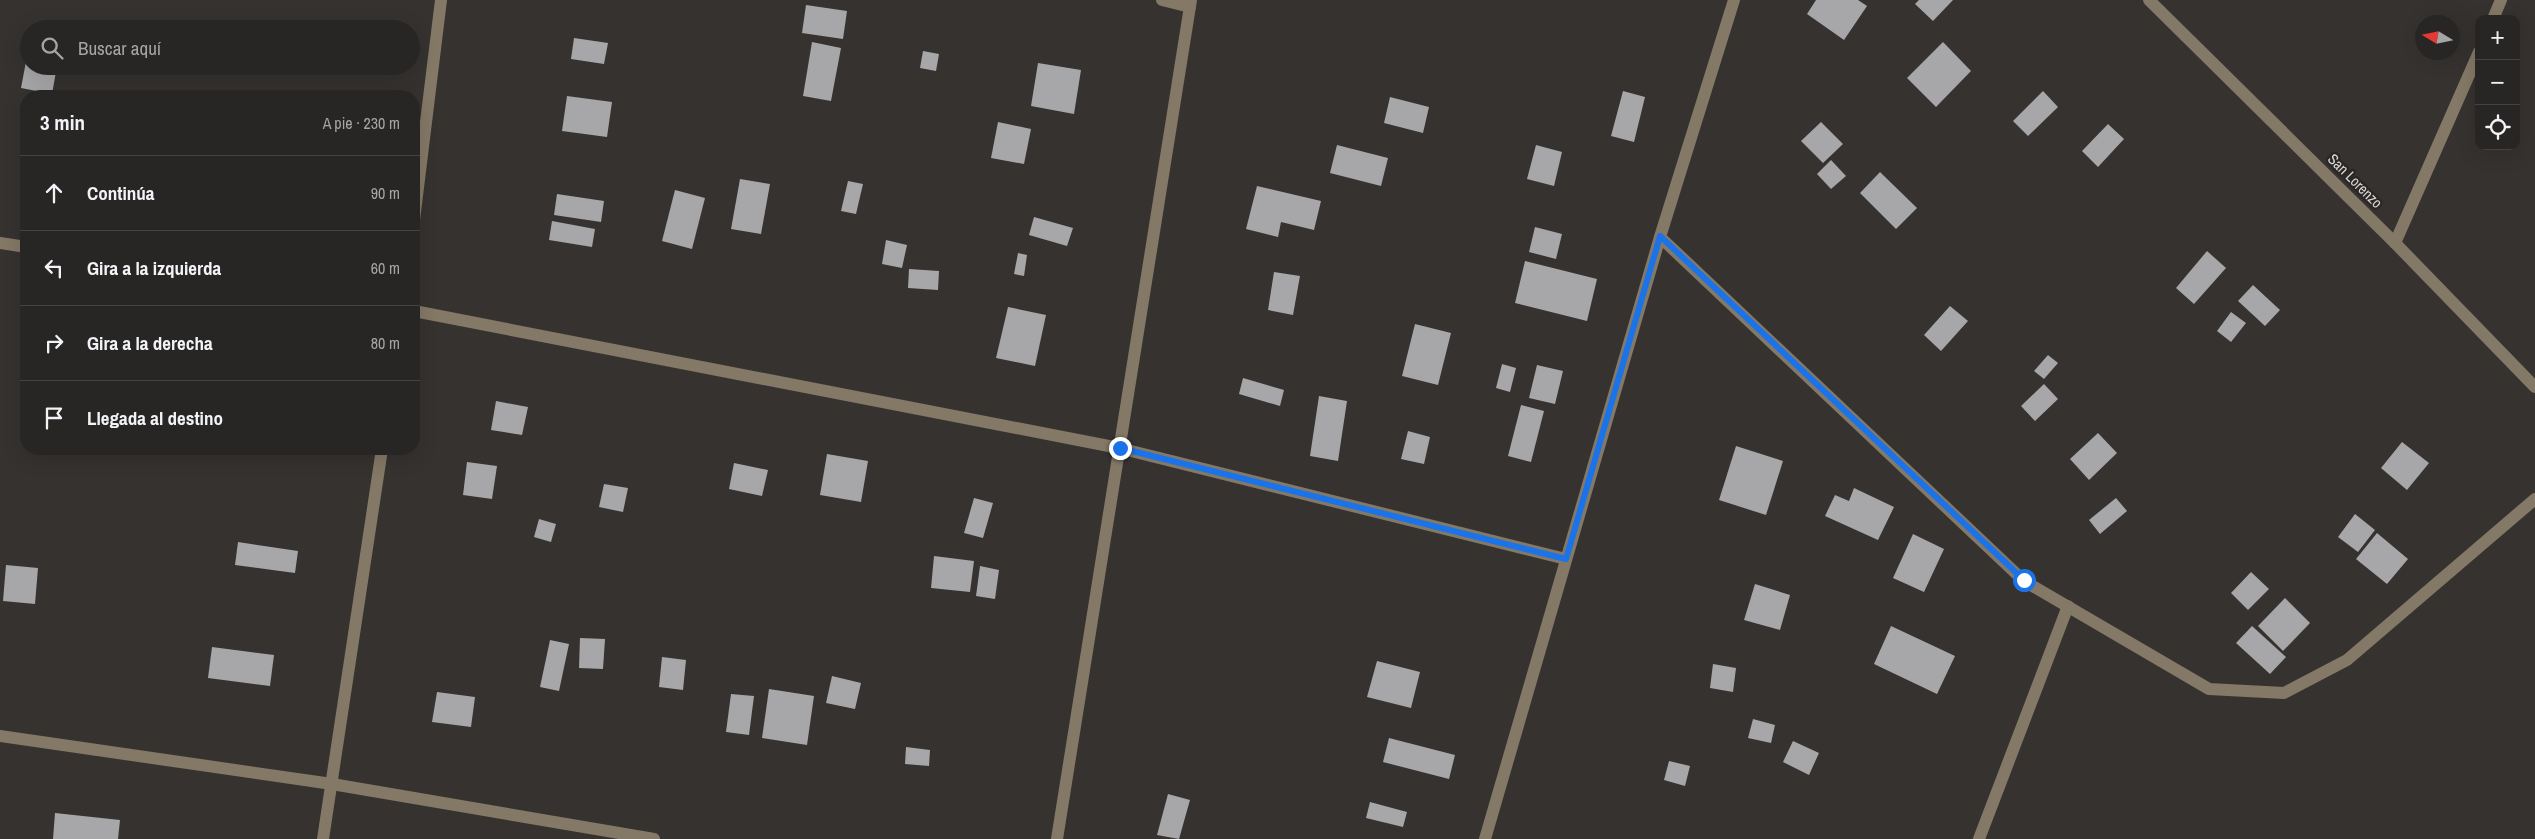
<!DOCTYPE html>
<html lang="es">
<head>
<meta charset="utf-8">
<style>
	:root { --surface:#282624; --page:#343231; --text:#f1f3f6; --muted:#a5a5a6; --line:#444341 }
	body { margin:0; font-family:"Archivo Narrow",sans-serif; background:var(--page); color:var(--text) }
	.controls { position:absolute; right:15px; top:15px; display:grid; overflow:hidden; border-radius:10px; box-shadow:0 5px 20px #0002 }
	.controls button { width:45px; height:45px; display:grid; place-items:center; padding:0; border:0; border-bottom:1px solid var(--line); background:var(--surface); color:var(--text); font:25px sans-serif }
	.compass { position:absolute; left:2415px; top:15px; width:45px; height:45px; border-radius:50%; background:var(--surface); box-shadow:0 5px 20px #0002; rotate:280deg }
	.stop { position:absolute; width:15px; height:15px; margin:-11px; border:4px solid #1a73e8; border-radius:50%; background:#fff }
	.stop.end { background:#1a73e8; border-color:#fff; box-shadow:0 1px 5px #0008 }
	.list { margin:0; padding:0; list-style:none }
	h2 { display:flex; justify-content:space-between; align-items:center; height:65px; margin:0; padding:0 20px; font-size:21px }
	h2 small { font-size:16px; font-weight:400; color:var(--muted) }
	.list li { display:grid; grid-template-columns:32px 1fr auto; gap:15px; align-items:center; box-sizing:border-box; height:75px; padding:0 20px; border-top:1px solid var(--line) }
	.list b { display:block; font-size:19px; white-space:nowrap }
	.list em { font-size:16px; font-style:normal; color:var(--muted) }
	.icon { flex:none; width:28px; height:28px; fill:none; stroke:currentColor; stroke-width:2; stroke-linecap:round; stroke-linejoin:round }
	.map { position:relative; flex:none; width:2535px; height:839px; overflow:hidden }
	.search { position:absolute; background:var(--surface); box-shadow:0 5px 20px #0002; left:20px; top:20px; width:400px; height:55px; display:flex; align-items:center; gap:12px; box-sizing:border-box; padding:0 18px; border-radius:28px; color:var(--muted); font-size:19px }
	.panel { position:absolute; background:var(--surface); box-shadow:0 5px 20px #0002; left:20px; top:90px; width:400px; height:365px; border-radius:20px }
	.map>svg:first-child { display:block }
	.building { fill:#a7a7aa }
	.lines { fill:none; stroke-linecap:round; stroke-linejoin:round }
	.minor { stroke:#847866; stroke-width:12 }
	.route { stroke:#1a73e8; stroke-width:6 }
	.labels { text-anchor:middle; stroke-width:5; stroke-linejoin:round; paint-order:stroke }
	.street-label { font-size:15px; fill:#d9d8d6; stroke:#2b2826 }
</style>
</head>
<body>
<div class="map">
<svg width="2535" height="839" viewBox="0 0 2535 839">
	<rect width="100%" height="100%" fill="#353230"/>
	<!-- building -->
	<g class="building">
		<polygon points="1816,0 1858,0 1867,6 1844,40 1807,14"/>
		<polygon points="1919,0 1953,0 1933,21 1915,4"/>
		<polygon points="806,5 847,11 843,39 802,33"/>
		<polygon points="574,38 608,43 604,64 571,59"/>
		<polygon points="812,42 841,48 831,101 803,96"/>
		<polygon points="1943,42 1971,71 1936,107 1907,78"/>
		<polygon points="28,51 29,66 57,66 52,94 21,88"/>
		<polygon points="923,51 939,54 936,71 920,68"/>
		<polygon points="1038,63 1081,70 1074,114 1031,106"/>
		<polygon points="1623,91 1645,97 1634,142 1611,136"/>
		<polygon points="2043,91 2058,107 2028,136 2013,121"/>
		<polygon points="567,96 612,102 607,137 562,131"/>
		<polygon points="1390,97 1429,107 1423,133 1384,123"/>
		<polygon points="998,122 1031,129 1024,164 991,158"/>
		<polygon points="1821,122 1843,144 1823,163 1801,141"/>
		<polygon points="2108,124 2124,139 2098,167 2082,151"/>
		<polygon points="1337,145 1388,158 1381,186 1330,173"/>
		<polygon points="1536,145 1562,152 1554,186 1527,179"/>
		<polygon points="1831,160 1846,176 1831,189 1817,174"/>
		<polygon points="1880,172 1917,208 1896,229 1860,193"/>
		<polygon points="740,179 770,184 761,234 731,229"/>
		<polygon points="848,181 863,184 856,214 841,211"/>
		<polygon points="1257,186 1321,201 1314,230 1281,222 1278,237 1246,229"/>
		<polygon points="675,190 705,198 692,249 662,241"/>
		<polygon points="557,194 604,201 601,222 554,215"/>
		<polygon points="1034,217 1073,228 1067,246 1029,235"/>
		<polygon points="552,221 595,229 592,247 549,240"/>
		<polygon points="1535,227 1562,234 1556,259 1529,252"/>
		<polygon points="886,240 907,245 902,268 882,264"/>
		<polygon points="2207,251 2226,268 2194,304 2176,288"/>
		<polygon points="1018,253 1027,255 1024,276 1014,274"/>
		<polygon points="1525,261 1597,279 1587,321 1515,303"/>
		<polygon points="909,269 939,271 938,290 908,288"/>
		<polygon points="1274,272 1300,276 1293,315 1268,310"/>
		<polygon points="2253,285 2280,310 2265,326 2238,301"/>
		<polygon points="1950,306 1968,321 1941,351 1924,335"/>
		<polygon points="1008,307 1046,315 1035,366 996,358"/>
		<polygon points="2231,312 2246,323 2231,342 2217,331"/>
		<polygon points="1415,324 1451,333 1438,385 1402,376"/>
		<polygon points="2048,355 2058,363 2044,379 2034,371"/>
		<polygon points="1502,364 1516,368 1510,392 1496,388"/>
		<polygon points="1537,365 1563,371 1555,404 1529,398"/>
		<polygon points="1243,378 1284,390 1280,406 1239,394"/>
		<polygon points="2044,384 2058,399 2035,421 2021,406"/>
		<polygon points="1319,396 1347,401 1338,461 1310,456"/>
		<polygon points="496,401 528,407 522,435 491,430"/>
		<polygon points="1521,405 1544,411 1531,462 1508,456"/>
		<polygon points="1408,431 1430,437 1424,464 1401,459"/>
		<polygon points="2098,433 2117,453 2089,480 2070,459"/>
		<polygon points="2402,442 2429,463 2407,490 2381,468"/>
		<polygon points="1736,446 1783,461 1766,515 1719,500"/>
		<polygon points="827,454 868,461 861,502 820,495"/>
		<polygon points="467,462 497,466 492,499 463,495"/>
		<polygon points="734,463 768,470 762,496 729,489"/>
		<polygon points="604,484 628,488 623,512 599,507"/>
		<polygon points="1854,488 1894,507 1878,540 1825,516 1835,495 1849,501"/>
		<polygon points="974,498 993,503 983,538 964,533"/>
		<polygon points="2116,498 2127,511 2100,534 2089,520"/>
		<polygon points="2355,514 2375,530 2358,552 2338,537"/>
		<polygon points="539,519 556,524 551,542 534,537"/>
		<polygon points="2377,533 2408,559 2387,584 2356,559"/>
		<polygon points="1913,534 1944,549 1924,592 1893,578"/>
		<polygon points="238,542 298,551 295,573 235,565"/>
		<polygon points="934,556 974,561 970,592 931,588"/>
		<polygon points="6,565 38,568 35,604 3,601"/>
		<polygon points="980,566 999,570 995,599 976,596"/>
		<polygon points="2251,572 2269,589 2248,610 2231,593"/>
		<polygon points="1755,584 1790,595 1780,630 1744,620"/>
		<polygon points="2285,598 2310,623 2283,651 2258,626"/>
		<polygon points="1891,626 1955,656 1937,694 1874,664"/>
		<polygon points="2252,626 2286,657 2270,674 2236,643"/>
		<polygon points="580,638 605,639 603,669 579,668"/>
		<polygon points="550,640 569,644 559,691 540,687"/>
		<polygon points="212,647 274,655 270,686 208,678"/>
		<polygon points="662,657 686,660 683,690 659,687"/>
		<polygon points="1377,661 1420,672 1411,708 1367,697"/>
		<polygon points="1713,664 1736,668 1733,692 1710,688"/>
		<polygon points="832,676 861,683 855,709 826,703"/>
		<polygon points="769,689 814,696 807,745 762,738"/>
		<polygon points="437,692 475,697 471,727 432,722"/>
		<polygon points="731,694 754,696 749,735 726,732"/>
		<polygon points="1753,719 1775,725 1771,743 1748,738"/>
		<polygon points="1389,738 1455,755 1449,779 1383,762"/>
		<polygon points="1793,741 1819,753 1809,775 1783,762"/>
		<polygon points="906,747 930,750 929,766 905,764"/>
		<polygon points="1669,761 1690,766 1685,786 1664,780"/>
		<polygon points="1168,794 1190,800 1179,839 1157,835"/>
		<polygon points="1370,802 1407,812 1403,827 1366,818"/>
		<polygon points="55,813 120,820 118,839 53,839"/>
	</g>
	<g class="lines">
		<!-- minor -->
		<g class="minor">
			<polyline points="1162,0 1190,7"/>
			<polyline points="2149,0 2395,243 2535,387"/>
			<polyline points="2493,19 2501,0"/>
			<polyline points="414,220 441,0"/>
			<polyline points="1660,237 2024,581 2209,689 2284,693 2347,660 2535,499"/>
			<polyline points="0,243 26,247"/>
			<polyline points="2395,243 2479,52"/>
			<polyline points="414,311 1119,448 1566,559"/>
			<polyline points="0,736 332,784 654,839"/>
			<polyline points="323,839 382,449"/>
			<polyline points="1057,839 1191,0"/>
			<polyline points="1485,839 1660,237 1734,0"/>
			<polyline points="1979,839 2068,606"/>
		</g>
	</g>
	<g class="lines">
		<!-- route -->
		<polyline class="route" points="1120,448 1566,559 1660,236 2024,580"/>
	</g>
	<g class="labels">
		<!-- street labels -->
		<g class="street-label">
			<text transform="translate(2355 181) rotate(45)" y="5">San Lorenzo</text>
		</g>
	</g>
</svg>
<div class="controls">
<button>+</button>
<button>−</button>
<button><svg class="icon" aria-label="locate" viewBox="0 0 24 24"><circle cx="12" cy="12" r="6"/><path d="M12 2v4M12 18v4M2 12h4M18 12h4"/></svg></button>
</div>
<svg class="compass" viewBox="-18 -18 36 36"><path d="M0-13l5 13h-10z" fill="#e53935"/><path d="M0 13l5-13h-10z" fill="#a5a5a6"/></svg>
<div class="stop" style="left:2024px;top:580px"></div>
<div class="stop end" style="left:1120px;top:448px"></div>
<div class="search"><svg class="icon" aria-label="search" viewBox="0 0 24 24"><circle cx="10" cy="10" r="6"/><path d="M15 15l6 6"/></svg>Buscar aquí</div>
<section class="panel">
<h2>3 min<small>A pie · 230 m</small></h2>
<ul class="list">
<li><svg class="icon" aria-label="ahead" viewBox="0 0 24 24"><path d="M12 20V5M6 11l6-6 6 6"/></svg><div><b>Continúa</b></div><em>90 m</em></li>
<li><svg class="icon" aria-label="left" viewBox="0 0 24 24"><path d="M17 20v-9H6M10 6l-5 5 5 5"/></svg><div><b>Gira a la izquierda</b></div><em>60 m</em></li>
<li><svg class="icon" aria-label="right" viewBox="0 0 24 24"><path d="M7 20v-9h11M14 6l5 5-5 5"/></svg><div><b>Gira a la derecha</b></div><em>80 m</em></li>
<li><svg class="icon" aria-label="arrive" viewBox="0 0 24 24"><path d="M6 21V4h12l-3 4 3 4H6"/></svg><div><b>Llegada al destino</b></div></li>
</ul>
</section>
</div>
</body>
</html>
